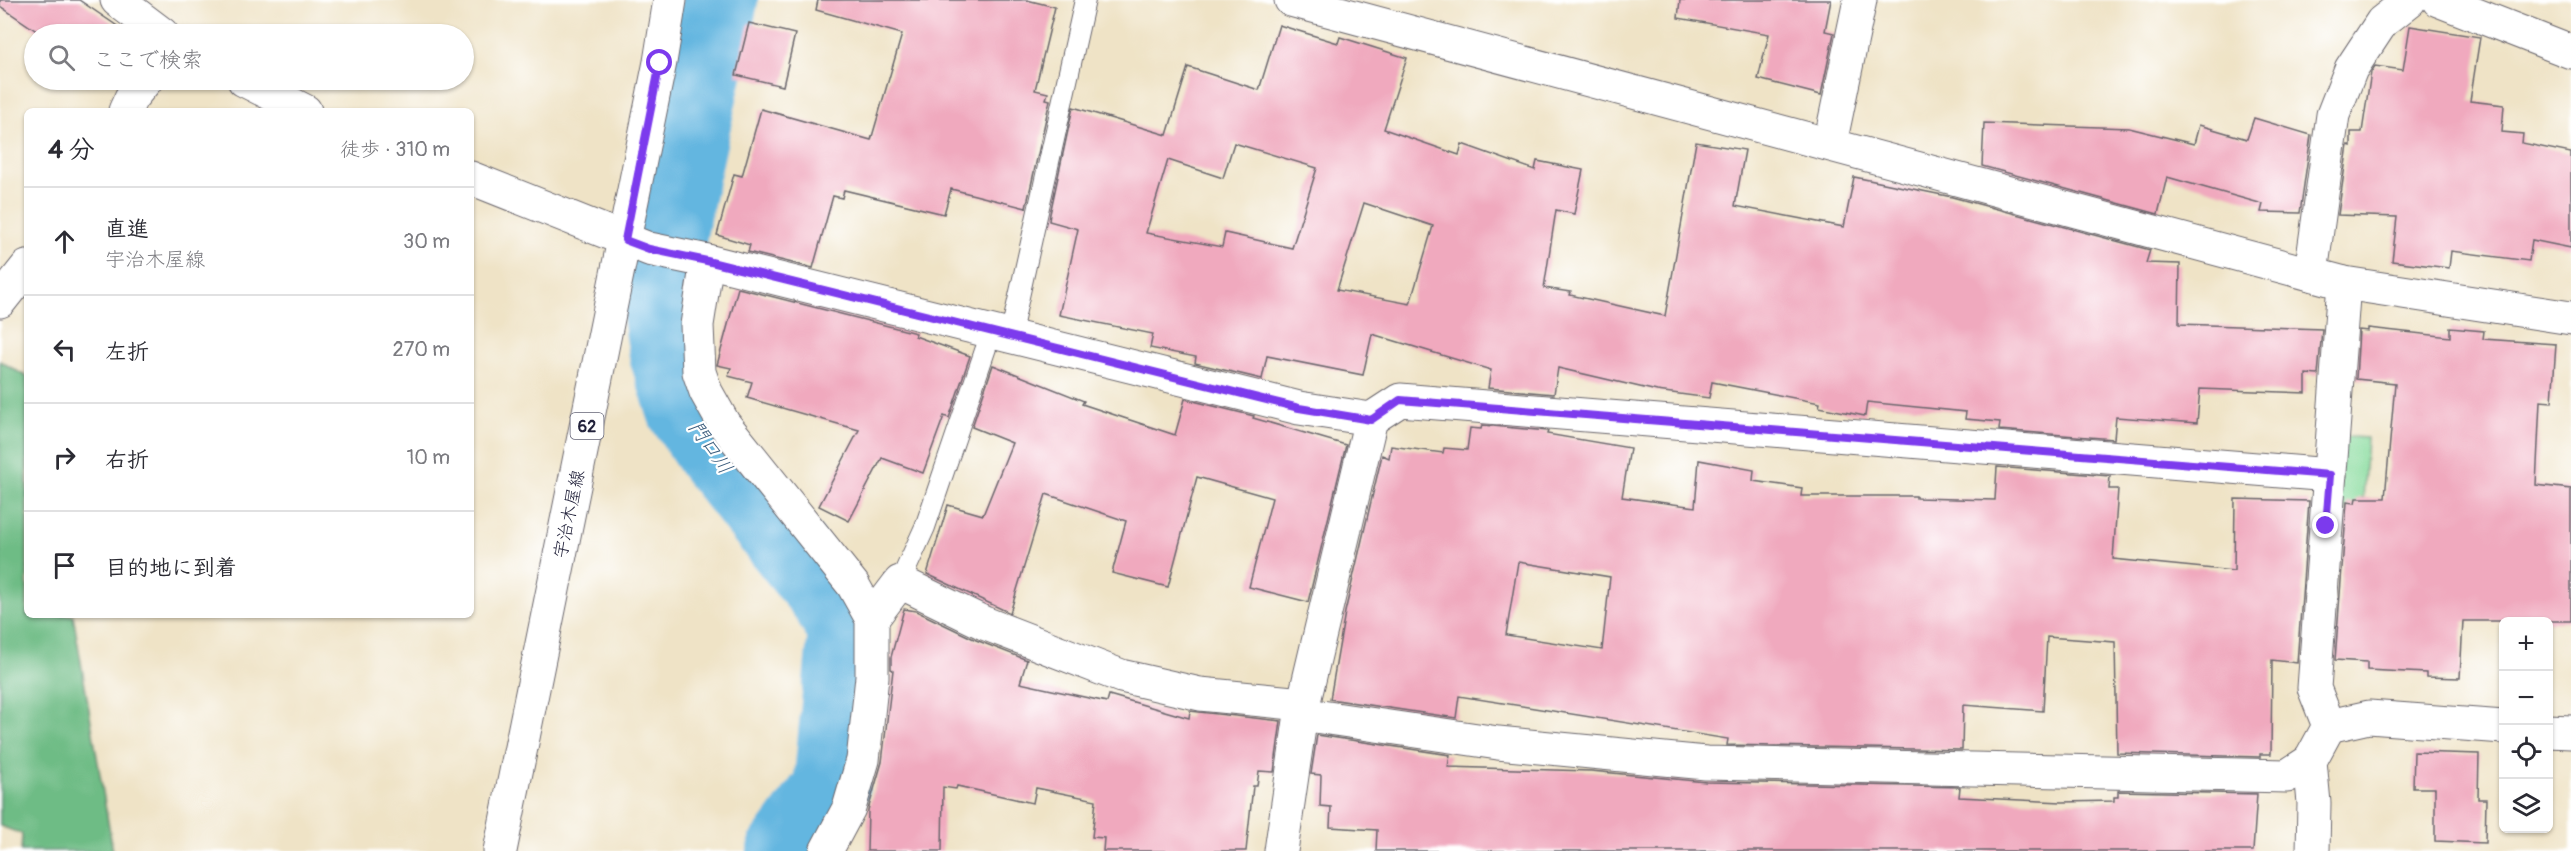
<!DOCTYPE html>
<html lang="ja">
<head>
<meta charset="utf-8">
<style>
	:root { --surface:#fff; --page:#f2f2f3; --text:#2b2b33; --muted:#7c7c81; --line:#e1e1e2 }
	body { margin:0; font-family:Pangolin,"Klee One",sans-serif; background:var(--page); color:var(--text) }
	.controls { position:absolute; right:18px; bottom:18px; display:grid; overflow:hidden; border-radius:9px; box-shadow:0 2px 4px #0004 }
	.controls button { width:54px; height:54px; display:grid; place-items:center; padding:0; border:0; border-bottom:2px solid var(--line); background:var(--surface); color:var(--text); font:30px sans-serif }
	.stop { position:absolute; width:18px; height:18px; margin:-14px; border:4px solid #7c3aed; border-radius:50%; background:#fff }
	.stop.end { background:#7c3aed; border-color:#fff; box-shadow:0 2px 6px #0008 }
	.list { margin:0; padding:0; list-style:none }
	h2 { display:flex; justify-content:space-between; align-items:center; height:78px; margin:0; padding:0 24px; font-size:26px }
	h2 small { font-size:20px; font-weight:400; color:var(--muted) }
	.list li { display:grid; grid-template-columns:39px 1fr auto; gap:18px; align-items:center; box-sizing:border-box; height:108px; padding:0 24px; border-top:2px solid var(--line) }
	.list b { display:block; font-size:22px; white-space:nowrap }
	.list p { margin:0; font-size:20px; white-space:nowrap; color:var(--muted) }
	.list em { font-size:20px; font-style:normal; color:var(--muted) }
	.icon { flex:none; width:33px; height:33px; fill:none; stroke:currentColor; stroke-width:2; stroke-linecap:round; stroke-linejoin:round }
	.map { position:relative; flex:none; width:2571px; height:851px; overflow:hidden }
	.search { position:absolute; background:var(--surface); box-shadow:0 2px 4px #0004; left:24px; top:24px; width:450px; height:66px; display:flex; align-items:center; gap:15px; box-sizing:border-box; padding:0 21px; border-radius:33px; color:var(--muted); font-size:22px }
	.panel { position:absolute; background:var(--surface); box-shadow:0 2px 4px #0004; left:24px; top:108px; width:450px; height:510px; border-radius:9px }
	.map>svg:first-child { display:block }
	.green { fill:#89dc9e; stroke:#567f6c; stroke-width:1.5 }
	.forest { fill:#6ebc85; stroke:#486f60; stroke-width:1.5 }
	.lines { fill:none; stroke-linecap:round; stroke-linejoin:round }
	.river { stroke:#64b6e0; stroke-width:76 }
	.building { fill:#f0a9be; fill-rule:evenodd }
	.service-casing { stroke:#6a666c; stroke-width:22 }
	.minor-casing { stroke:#6a666c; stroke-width:35 }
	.tertiary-casing { stroke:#6a666c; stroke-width:35 }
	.primary-casing { stroke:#6a666c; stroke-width:35 }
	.service { stroke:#fff; stroke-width:20 }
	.minor { stroke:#fff; stroke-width:33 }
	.tertiary { stroke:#fff; stroke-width:33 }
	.primary { stroke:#fff; stroke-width:33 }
	.route { stroke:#7c3aed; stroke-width:8 }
	.labels { text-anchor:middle; stroke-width:4.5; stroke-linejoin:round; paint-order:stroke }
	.shield { fill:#fff; stroke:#646476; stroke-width:1.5 }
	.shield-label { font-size:16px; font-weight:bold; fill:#22223b }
	.street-label { font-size:18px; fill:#22223b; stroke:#fff }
	.water-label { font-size:20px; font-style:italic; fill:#3c5d7d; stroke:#fff }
</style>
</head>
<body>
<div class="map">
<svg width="2571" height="851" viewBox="0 0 2571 851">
	<rect width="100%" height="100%" fill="#fff"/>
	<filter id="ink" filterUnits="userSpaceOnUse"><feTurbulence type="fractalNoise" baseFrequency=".0167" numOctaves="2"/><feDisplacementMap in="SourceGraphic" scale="12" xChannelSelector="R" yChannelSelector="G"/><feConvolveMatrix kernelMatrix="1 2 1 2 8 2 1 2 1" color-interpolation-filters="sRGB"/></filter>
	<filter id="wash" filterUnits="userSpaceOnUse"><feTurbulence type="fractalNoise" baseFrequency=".008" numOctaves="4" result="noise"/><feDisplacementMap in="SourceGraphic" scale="24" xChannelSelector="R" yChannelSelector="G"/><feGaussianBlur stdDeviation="1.35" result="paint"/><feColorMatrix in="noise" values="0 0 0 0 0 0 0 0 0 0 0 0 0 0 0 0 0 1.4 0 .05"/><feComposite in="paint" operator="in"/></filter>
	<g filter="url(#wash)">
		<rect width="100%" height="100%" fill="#efe3c6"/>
		<!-- green -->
		<polygon class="green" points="2333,436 2367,438 2361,530 2326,526"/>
		<!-- forest -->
		<polygon class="forest" points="0,361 27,377 27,615 73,615 113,851 21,851 22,834 0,826"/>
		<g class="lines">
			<!-- river -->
			<polyline class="river" points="720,0 670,228 663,275 661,315 667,354 685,410 713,454 827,597 846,630 831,788 785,851"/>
		</g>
		<g id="blocks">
			<!-- building -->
			<g class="building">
				<polygon points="0,0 79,0 129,34 41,34 0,6"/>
				<polygon points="818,0 1027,0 1055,7 1035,90 1048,93 1046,99 1050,100 1026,208 951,189 944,214 844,190 842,198 833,196 813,268 748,252 750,245 717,235 734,174 742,176 761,109 871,140 902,34 816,10"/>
				<polygon points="1680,0 1831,0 1825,31 1834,33 1821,95 1758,79 1769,34 1678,18"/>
				<polygon points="749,23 795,34 783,86 736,75"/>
				<path d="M1279,25L1338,43L1340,37L1407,58L1384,129L1459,155L1462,144L1535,170L1537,161L1583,170L1574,214L1556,210L1544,288L1571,292L1570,295L1665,316L1696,142L1745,150L1735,206L1844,227L1854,177L1952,197L2150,250L2146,263L2180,264L2179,324L2322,329L2318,375L2306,374V393L2200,389L2197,423L2116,417L2114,439L1999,430L2000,422L1965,419L1966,412L1867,402L1865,416L1819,407L1820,403L1712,382L1709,398L1657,391L1558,368L1554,394L1488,388L1491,370L1372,334L1363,375L1267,356L1262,379L1195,363L1196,357L1150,348L1153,334L1059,315L1078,229L1049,221L1050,214L1073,107L1167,135L1188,67L1259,90ZM1234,143L1317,168L1292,248L1225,233L1222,247L1146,233L1168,160L1223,178ZM1364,203L1433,226L1410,304L1337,290Z"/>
				<polygon points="2410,26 2480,37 2470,101 2504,105 2502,132 2523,134 2522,143 2571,153 2571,248 2532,240 2529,261 2451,251 2449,268 2392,261 2397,217 2338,215 2348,145 2351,146 2351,132 2362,132 2371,72 2375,66 2403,70"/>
				<polygon points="2254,118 2311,135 2300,213 2261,212 2263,204 2167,177 2158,214 1982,166 1984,123 2129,128 2194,144 2199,125 2247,139"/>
				<polygon points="738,288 916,333 915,336 970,356 949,418 944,416 923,473 882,458 849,521 819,506 859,430 747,398 752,382 728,376 731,368 717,365"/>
				<polygon points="2368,328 2450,337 2450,328 2484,331 2483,339 2556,344 2552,402 2540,401 2536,485 2571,489 2571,621 2463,621 2460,678 2426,677 2426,673 2367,670 2367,662 2335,660 2347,502 2355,503 2356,498 2385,498 2395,383 2356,379 2359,330 2368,331"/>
				<polygon points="993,365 1084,401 1082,404 1175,435 1185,399 1254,416 1253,418 1346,445 1308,602 1249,587 1272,498 1197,477 1168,587 1112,573 1126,521 1046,494 1010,613 927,574 948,505 983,515 1012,443 972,427"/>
				<path d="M1482,425L1548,431L1547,434L1630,448L1622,497L1695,507L1699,460L1754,470L1753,481L1802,488L1801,496H1916V498L1995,500L1997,467L2110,476L2109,489H2118L2113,559L2234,571L2235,499L2309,501L2297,663L2272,660L2271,754H2260V757L2117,753L2115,642L2047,637L2043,711L1963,705L1962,750L1727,745L1728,739L1459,696L1456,718L1330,699L1345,612L1382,455L1389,458L1391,446L1443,453L1444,448L1467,450L1470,428L1481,429ZM1518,562L1610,577L1602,650L1506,635Z"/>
				<polygon points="904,609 916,611 976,640 1027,660 1020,683 1107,702 1109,695 1189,718 1190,711 1281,721 1274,772 1259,771 1257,786 1253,786 1246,851 1103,851 1104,838 1092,837 1096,800 1036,788 1033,803 957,786 956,789 943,787 942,851 867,851 868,810 882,762 893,670 891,669 891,657"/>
				<polygon points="1317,735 1450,755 1448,767 1591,771 1706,782 1960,787 1959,797 2062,802 2114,801 2114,797 2118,797 2118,791 2257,794 2253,851 1376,851 1377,830 1330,827 1331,807 1320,806 1321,775 1311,774"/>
				<polygon points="2414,752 2479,754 2478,799 2486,799 2485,843 2435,841 2435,788 2413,788"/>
			</g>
		</g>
	</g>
	<g filter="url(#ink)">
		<use href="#blocks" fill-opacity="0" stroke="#6a666c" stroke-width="1.5"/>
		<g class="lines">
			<!-- service casing -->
			<g class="service-casing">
				<g id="service">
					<polyline points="1010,337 1085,0"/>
					<polyline points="900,582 925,527 991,333"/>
				</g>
			</g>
			<!-- minor casing -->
			<g class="minor-casing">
				<g id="minor">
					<polyline points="117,0 162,34"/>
					<polyline points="2438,0 2571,52"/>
					<polyline points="244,80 305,111"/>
					<polyline points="125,111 131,98 146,80"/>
					<polyline points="1830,144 1860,0"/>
					<polyline points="471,178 649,249 707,261 1299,408 1371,419 1400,400 2330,475"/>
					<polyline points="707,261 697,325 699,372 706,392 724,424 853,585 872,619 872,677 863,760 849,808 826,851"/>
					<polyline points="2311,273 2333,115 2351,69 2382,22 2410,0"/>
					<polyline points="0,301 27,267"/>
					<polyline points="872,619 900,582 984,623 1121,676 1200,694 1303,704"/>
					<polyline points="1301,714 1498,743 1706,763 2287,776 2310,761"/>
					<polyline points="2329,726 2369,717 2504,727"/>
					<polyline points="2548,731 2571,732"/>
					<polyline points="1281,851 1301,714 1371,419"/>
					<polyline points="2313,851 2314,803 2310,761 2329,726 2314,688 2344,283"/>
				</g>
			</g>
			<!-- tertiary casing -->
			<g class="tertiary-casing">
				<polyline id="tertiary" points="1291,0 2344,283 2571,318"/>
			</g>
			<!-- primary casing -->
			<g class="primary-casing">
				<polyline id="primary" points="500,851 660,62 670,0"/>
			</g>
			<!-- service -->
			<use href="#service" class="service"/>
			<!-- minor -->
			<use href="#minor" class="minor"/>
			<!-- tertiary -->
			<use href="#tertiary" class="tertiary"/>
			<!-- primary -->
			<use href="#primary" class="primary"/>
		</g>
	</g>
	<g class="lines" filter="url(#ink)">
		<!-- route -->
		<polyline class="route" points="660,63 625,240 649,249 707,261 1299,408 1371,420 1400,400 2330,475 2326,526"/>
	</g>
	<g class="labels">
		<!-- shield labels -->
		<rect class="shield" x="570.5" y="413" width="33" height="26" rx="4.5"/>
		<g class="shield-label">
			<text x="587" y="432">62</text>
		</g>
		<!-- street labels -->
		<g class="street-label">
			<text transform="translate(569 514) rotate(-78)" y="6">宇治木屋線</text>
		</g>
		<!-- water labels -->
		<g class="water-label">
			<text transform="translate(711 447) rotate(55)" y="7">門口川</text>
		</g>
	</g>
</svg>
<div class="controls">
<button>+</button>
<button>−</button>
<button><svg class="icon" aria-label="locate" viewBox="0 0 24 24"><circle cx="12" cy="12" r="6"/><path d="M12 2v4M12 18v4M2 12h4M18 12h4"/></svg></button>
<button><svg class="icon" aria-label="layers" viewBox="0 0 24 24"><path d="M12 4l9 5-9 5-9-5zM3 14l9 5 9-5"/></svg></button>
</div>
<div class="stop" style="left:660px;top:63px"></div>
<div class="stop end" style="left:2326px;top:526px"></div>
<div class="search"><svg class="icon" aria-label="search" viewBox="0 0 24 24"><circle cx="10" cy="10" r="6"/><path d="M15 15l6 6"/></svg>ここで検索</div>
<section class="panel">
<h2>4 分<small>徒歩 · 310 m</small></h2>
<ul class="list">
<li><svg class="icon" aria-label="ahead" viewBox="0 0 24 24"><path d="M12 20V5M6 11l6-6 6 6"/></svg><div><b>直進</b><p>宇治木屋線</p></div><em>30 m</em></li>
<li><svg class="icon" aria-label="left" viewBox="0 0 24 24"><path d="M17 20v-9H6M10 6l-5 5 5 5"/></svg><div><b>左折</b></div><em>270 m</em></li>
<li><svg class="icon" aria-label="right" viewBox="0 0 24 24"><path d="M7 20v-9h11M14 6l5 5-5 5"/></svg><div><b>右折</b></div><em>10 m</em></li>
<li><svg class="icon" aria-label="arrive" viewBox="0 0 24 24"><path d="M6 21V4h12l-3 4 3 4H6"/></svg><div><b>目的地に到着</b></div></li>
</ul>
</section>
</div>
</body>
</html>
